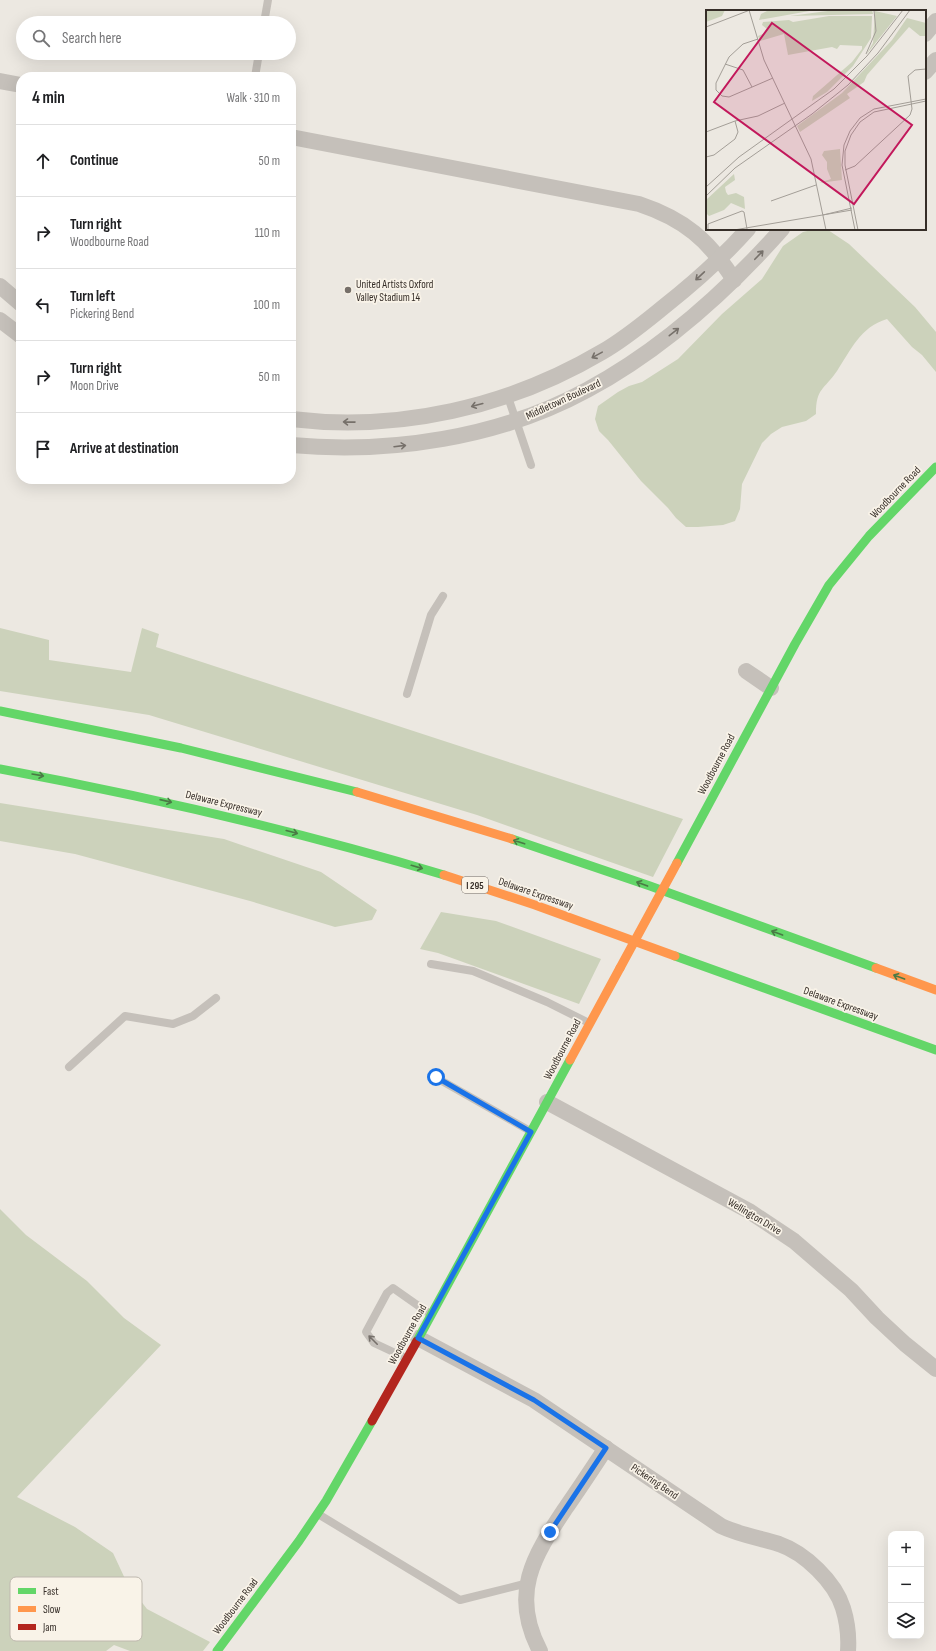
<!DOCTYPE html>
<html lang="en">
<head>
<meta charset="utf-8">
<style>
	:root { --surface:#fff; --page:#f2f2f2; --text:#202124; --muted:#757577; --line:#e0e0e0 }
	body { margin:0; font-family:"Sofia Sans Condensed",sans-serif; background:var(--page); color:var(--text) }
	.controls { position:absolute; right:12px; bottom:12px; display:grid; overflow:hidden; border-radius:8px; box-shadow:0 4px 16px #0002 }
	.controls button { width:36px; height:36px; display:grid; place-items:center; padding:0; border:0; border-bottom:1px solid var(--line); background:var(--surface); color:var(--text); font:20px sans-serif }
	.stop { position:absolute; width:12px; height:12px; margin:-9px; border:3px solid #1a73e8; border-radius:50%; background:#fff }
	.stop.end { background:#1a73e8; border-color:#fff; box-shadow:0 1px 4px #0008 }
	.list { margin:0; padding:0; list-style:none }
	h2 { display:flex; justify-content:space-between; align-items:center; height:52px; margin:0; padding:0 16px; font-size:17px }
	h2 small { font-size:13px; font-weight:400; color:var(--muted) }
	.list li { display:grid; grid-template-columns:26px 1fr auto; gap:12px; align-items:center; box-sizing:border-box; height:72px; padding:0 16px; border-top:1px solid var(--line) }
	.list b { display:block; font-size:15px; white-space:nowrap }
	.list p { margin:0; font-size:13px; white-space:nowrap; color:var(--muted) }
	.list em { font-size:13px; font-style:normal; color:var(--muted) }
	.icon { flex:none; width:22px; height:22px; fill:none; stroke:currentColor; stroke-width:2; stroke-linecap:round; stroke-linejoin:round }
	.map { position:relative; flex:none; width:936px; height:1651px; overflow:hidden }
	.search { position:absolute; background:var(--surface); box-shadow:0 4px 16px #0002; left:16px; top:16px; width:280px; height:44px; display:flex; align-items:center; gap:10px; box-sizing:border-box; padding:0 14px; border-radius:22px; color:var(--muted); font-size:15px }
	.panel { position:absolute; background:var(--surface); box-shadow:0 4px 16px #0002; left:16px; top:72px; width:280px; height:412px; border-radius:16px }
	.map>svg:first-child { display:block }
	.green { fill:#ccd2bb }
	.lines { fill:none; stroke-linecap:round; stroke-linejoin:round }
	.lane { stroke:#c5c0ba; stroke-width:8 }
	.street { stroke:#c5c0ba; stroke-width:16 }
	.fast { stroke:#63d668; stroke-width:9 }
	.slow { stroke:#ff974d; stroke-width:9 }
	.jam { stroke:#b3261e; stroke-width:9 }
	.slow-bridge { stroke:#ff974d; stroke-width:9 }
	.oneway { stroke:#76706a }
	.oneway2 { stroke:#4a7a45 }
	.route { stroke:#1a73e8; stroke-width:5 }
	.poi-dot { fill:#766f69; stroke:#f9f3e8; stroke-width:1.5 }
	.labels { text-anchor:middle; stroke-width:3.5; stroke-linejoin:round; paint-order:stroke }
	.shield { fill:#f9f3e8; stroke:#706962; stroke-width:1 }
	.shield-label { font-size:10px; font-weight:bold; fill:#362e28 }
	.poi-label { font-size:11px; fill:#362e28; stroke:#f9f3e8; text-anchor:start }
	.street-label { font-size:11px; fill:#362e28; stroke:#f9f3e8 }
	.inset-road { fill:none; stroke:#a39e97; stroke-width:1 }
	.view { fill:#c2185b; fill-opacity:0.15; stroke:#c2185b; stroke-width:2 }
	.inset-edge { fill:none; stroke:#362e28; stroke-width:2 }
	.key { fill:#f9f3e8; stroke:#beb8ae; stroke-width:1 }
	.key-label { font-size:11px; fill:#362e28 }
</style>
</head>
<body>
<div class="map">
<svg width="936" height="1651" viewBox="0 0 936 1651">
	<rect width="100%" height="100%" fill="#ece8e1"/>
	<!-- green -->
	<g class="green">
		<path d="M816,229L828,230L849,244L915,307L936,332V372L922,355L912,347L887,319C860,327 851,350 837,371C824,390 816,388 816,414L806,421L782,427L771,434L762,443L742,484L740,509L735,521L723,525L698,527H686L676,518L668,508L641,481L608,440L599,431L595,419L598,406L618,392L629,386L642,382L678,359L722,314L762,279L783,246L803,232Z"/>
		<polygon points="0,628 49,640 49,660 131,672 142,628 159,634 156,647 683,819 653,877 477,815 149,715 0,691"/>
		<polygon points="0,803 224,839 321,872 377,910 372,920 335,927 250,901 75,854 0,841"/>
		<polygon points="441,912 496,921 601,959 579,1004 438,953 420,949"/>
		<polygon points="0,1209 26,1235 87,1281 124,1318 161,1345 17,1497 75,1527 113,1553 127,1583 147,1609 210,1642 203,1651 130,1651 114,1645 106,1651 0,1651"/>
	</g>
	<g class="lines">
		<!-- lane -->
		<g class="lane">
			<polyline points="264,23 268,0"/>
			<polyline points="255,77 259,53"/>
			<polyline points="508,397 531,465"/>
			<polyline points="407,694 431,615 443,596"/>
			<polyline points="431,964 473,971 547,1002 589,1023"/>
			<polyline points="69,1067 125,1016 173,1024 193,1016 216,998"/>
			<polyline points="435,1077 530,1131"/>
			<polyline points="406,1358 374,1343 366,1332 387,1293 393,1288 430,1314"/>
			<polyline points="318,1514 460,1600 528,1583"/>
		</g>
		<!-- street -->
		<g class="street">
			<polyline points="925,34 936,21"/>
			<polyline points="925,72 936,60"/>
			<polyline points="0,81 21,85"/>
			<path d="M291,137L639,204C684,219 709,240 734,280"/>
			<polyline points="0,286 21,304"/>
			<polyline points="0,320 21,336"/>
			<path d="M291,419C399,432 509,407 602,352C625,339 645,322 666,305C695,282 723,257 748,229"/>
			<path d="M291,445C390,454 499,438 587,390C661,350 726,292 782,229"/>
			<polyline points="746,671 771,688"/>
			<polyline points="547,1102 749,1211 794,1241 851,1290 877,1318 905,1344 936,1369"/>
			<path d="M418,1338L534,1400L721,1526C740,1535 760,1538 779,1544C805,1553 835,1582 843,1608C847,1621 849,1637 848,1651"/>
			<path d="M540,1651C510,1594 533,1557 565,1509C579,1489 592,1469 606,1448"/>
		</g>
		<!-- fast -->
		<g class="fast">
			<polyline points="0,711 181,748 357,792"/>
			<path d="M0,769C150,797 298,831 444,875"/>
			<polyline points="512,839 650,886 876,968"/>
			<polyline points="677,863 795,644 829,585 869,536 936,467"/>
			<polyline points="675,956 936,1050"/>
			<polyline points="417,1341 570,1060"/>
			<polyline points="217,1651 299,1541 326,1501 372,1421"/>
		</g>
		<!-- slow -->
		<g class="slow">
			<polyline points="357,792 512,839"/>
			<polyline points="444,875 535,905 675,956"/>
			<polyline points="876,968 936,990"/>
			<polyline points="570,1060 620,968"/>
		</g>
		<!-- jam -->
		<polyline class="jam" points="372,1421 417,1341"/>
		<!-- slow-bridge -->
		<polyline class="slow-bridge" points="620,968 677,863"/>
	</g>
	<!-- one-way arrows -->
	<defs><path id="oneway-shaft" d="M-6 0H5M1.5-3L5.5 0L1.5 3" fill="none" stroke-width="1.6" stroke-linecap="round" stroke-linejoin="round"/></defs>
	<g class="oneway">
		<use href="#oneway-shaft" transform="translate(759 255) rotate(-46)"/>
		<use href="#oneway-shaft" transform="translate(700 276) rotate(137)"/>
		<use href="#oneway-shaft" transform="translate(674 332) rotate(-38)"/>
		<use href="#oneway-shaft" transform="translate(597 355) rotate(151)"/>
		<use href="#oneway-shaft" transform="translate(477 405) rotate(165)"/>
		<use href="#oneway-shaft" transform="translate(349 422) rotate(-179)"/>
		<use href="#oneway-shaft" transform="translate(400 446) rotate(-7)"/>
		<use href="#oneway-shaft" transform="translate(373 1340) rotate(-135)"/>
	</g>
	<g class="oneway2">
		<use href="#oneway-shaft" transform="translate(38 775) rotate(10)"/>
		<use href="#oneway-shaft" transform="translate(166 801) rotate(13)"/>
		<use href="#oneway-shaft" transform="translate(292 832) rotate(15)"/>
		<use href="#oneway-shaft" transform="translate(519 842) rotate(-162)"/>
		<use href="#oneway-shaft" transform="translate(417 867) rotate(16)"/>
		<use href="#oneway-shaft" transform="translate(642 884) rotate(-160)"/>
		<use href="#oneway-shaft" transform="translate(777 933) rotate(-160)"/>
		<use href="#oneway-shaft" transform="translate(899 977) rotate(-160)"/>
	</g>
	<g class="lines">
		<!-- route -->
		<polyline class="route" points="436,1077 531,1132 418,1338 534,1400 606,1448 550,1532"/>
	</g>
	<!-- markers -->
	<circle class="poi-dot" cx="348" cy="290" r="4"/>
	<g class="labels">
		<!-- shield labels -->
		<rect class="shield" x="462" y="877" width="26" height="16" rx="3"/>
		<g class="shield-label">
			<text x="475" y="889">I 295</text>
		</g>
		<!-- poi labels -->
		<g class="poi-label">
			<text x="356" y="288">United Artists Oxford<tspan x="356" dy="13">Valley Stadium 14</tspan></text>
		</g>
		<!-- street labels -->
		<g class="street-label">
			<text transform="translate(563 399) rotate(-25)" y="4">Middletown Boulevard</text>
			<text transform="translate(895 492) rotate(-46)" y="4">Woodbourne Road</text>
			<text transform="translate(716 764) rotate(-62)" y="4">Woodbourne Road</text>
			<text transform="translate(224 803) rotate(14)" y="4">Delaware Expressway</text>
			<text transform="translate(536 893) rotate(19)" y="4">Delaware Expressway</text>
			<text transform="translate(841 1003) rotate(20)" y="4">Delaware Expressway</text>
			<text transform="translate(562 1049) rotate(-62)" y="4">Woodbourne Road</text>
			<text transform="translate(755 1216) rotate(31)" y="4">Wellington Drive</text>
			<text transform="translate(407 1334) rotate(-61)" y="4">Woodbourne Road</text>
			<text transform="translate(655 1481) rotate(34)" y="4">Pickering Bend</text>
			<text transform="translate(235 1606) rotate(-53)" y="4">Woodbourne Road</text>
		</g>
	</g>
	<!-- overview -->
	<g transform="translate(706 10)">
		<rect width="220" height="220" fill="#ece8e1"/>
		<path d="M0,0H19L16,6L0,12ZM63,0H109L53,10L55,4ZM129,0H166L167,4L84,6ZM169,1L191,6L160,45L167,33ZM123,6H166L165,28L147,56L121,82L106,91L107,86L146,52L156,39V36L134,35L131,39L126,37L82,45L78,24L54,31L52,26L59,23L61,19L56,15L57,12L83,10L87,12ZM201,8L220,13V26H214L203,17L161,65L158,72L141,84L144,88L94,122L91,116L136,83L186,30ZM134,139L136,170L113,173L125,169L121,159V152L116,145L118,141ZM28,164L29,170L19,177L20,182L22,185L30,183L38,187L39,199L25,193L18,200L3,206L0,203V190Z" fill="#ccd2bb"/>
		<path class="inset-road" d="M43,0L58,50L105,149L120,220M0,17L44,0M52,29L37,34L23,47L10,73V80L16,86L23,87L67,68M160,44L170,21L168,0M19,54L37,60L46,77M29,111L52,106L79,93M0,122L29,111L32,122L29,129L8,145L0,147M139,160L149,156L204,105L206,99L202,66L209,60L220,59M0,177L33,147L128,79L161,46L197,0M0,186L29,158L106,104L142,75L172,43L204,0M65,191L110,175M117,205L146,198M2,220V214L36,201L38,202L41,219M28,220L146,200M149,220L136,155L138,135L144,121L154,108L168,99L220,89M152,220L139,155V141L145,125L154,112L168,102L220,91"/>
		<path class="view" d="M66,13L206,115L148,194L8,92Z"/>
		<rect width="220" height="220" class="inset-edge"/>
	</g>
	<!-- legend -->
	<rect x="10" y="1577" width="132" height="64" rx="6" class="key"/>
	<rect x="18" y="1588" width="18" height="6" fill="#63d668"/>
	<rect x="18" y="1606" width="18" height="6" fill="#ff974d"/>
	<rect x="18" y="1624" width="18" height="6" fill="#b3261e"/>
	<g class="key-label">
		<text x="43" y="1595">Fast</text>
		<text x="43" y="1613">Slow</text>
		<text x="43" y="1631">Jam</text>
	</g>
</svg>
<div class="controls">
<button>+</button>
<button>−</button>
<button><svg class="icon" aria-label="layers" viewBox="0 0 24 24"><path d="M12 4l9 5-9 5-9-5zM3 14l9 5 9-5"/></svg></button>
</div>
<div class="stop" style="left:436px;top:1077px"></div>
<div class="stop end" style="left:550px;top:1532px"></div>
<div class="search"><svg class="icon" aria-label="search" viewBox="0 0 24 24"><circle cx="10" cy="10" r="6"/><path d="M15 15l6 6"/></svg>Search here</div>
<section class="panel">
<h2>4 min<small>Walk · 310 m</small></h2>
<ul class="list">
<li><svg class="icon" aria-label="ahead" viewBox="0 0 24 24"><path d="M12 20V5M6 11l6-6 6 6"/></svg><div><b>Continue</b></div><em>50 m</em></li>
<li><svg class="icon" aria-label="right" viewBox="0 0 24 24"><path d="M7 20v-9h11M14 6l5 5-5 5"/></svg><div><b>Turn right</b><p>Woodbourne Road</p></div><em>110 m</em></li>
<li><svg class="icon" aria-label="left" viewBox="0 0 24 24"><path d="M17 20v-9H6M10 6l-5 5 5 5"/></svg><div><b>Turn left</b><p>Pickering Bend</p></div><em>100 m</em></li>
<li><svg class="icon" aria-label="right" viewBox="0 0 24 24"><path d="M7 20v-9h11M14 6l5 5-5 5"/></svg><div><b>Turn right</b><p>Moon Drive</p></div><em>50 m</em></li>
<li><svg class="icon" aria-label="arrive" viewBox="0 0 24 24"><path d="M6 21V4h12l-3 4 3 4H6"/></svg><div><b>Arrive at destination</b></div></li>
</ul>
</section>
</div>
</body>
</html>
